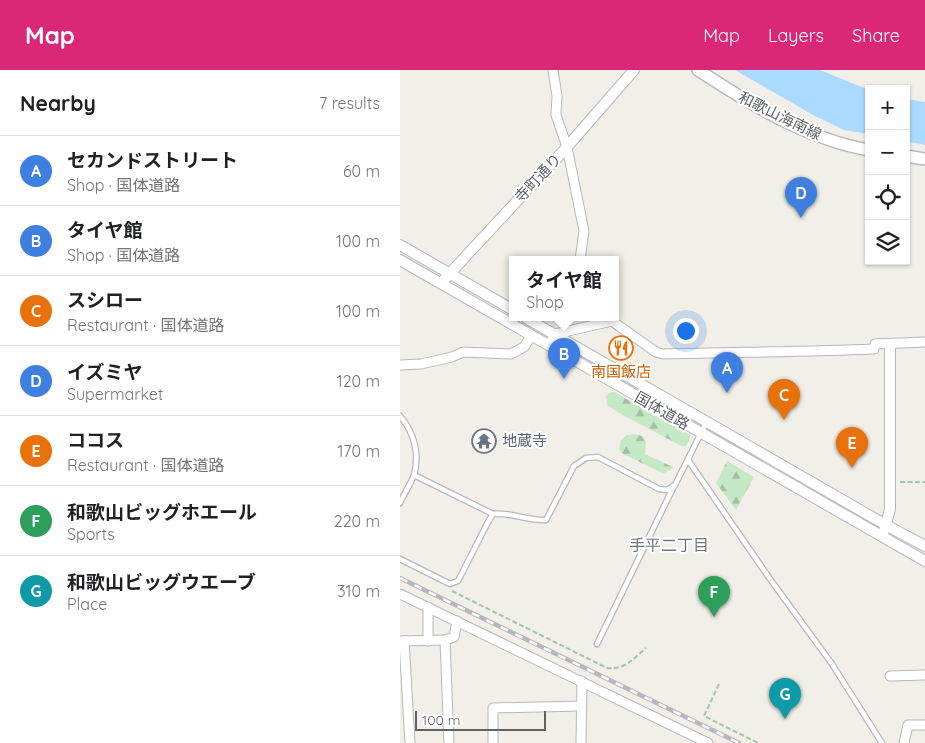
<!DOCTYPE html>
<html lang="en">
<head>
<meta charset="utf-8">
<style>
	:root { --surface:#fff; --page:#f6f6f6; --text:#202124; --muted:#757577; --line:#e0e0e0; --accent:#db2777 }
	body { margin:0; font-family:Quicksand,"Noto Sans JP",sans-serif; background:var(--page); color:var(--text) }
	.controls { position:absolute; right:15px; top:15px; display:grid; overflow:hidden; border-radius:0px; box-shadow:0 1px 4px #0004 }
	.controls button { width:45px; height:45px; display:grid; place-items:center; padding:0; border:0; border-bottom:1px solid var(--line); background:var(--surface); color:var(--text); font:25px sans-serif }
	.scale { position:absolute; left:15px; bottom:12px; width:131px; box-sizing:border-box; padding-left:5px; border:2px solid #5f6368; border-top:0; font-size:14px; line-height:18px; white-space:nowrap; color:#5f6368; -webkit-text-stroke:4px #fff; paint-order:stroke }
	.you { position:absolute; left:285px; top:260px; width:18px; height:18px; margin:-12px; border:4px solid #fff; border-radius:50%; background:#1a73e8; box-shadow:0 0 0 8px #1a73e833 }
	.badge { display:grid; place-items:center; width:32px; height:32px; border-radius:50%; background:var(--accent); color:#fff; font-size:16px; font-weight:700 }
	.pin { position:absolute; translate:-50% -41px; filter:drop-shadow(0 1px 2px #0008) }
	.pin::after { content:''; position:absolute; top:26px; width:18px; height:15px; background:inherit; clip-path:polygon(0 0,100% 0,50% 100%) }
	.popup { position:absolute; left:109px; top:186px; width:110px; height:65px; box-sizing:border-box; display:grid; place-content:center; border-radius:0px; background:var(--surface); filter:drop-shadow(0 1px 4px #0005); font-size:16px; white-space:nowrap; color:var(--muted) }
	.popup b { font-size:19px; color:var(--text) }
	.popup::after { content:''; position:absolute; left:50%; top:100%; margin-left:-10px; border:10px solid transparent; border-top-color:var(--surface) }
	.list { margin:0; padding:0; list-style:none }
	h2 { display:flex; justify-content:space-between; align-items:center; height:65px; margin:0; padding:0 20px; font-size:21px }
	h2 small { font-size:16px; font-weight:400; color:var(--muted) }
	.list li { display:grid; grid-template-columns:32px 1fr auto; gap:15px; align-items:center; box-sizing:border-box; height:70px; padding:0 20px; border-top:1px solid var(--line) }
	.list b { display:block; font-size:19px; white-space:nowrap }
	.list p { margin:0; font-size:16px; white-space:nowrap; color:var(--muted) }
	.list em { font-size:16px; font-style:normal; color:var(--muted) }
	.icon { flex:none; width:28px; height:28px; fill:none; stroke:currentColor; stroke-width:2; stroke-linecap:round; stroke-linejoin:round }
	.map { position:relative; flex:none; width:525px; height:673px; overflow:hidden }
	header { display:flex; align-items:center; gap:30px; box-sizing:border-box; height:70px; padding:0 25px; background:var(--accent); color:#fff }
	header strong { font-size:24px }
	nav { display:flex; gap:28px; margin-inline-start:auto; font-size:18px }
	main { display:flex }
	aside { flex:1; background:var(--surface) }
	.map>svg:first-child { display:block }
	.forest { fill:url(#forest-firs) }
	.water { fill:#aadaff }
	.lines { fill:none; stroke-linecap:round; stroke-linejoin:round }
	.service-casing { stroke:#b5b8bc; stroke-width:7 }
	.minor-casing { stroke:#b5b8bc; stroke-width:11 }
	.tertiary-casing { stroke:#b5b8bc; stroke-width:12 }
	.secondary-casing { stroke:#b6babf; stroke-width:14 }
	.path { stroke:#9cc7a9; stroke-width:2; stroke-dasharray:5 2.5; stroke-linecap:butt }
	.service { stroke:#fff; stroke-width:4.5 }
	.minor { stroke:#fff; stroke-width:9 }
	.tertiary { stroke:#fff; stroke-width:10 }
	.secondary { stroke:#fff; stroke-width:11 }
	.rail-casing { stroke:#b6b7b8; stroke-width:4.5 }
	.rail { stroke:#fff; stroke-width:2.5; stroke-dasharray:8; stroke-linecap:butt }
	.labels { text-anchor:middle; stroke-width:4; stroke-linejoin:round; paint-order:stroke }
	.street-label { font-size:15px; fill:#5f6368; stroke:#fff }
	.food-label { font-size:15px; fill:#c56008; stroke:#fff }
	.worship-label { font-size:15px; fill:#5b616d; stroke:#fff; text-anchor:start }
	.neighbourhood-label { font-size:16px; fill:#70757a; stroke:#fff }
</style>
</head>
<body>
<header>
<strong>Map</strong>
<nav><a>Map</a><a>Layers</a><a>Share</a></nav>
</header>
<main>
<aside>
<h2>Nearby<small>7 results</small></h2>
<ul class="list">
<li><span class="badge" style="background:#3f7fe0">A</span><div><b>セカンドストリート</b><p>Shop · 国体道路</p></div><em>60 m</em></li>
<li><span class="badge" style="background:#3f7fe0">B</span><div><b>タイヤ館</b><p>Shop · 国体道路</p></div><em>100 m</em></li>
<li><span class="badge" style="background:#e8710a">C</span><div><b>スシロー</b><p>Restaurant · 国体道路</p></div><em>100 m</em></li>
<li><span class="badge" style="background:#3f7fe0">D</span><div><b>イズミヤ</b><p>Supermarket</p></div><em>120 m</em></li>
<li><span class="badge" style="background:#e8710a">E</span><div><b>ココス</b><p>Restaurant · 国体道路</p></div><em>170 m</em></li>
<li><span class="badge" style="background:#2e9e5b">F</span><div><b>和歌山ビッグホエール</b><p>Sports</p></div><em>220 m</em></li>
<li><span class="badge" style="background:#0f9aa8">G</span><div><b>和歌山ビッグウエーブ</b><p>Place</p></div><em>310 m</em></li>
</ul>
</aside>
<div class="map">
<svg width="525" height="673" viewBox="0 0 525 673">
	<defs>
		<pattern id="forest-firs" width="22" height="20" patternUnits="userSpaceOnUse" patternTransform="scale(1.25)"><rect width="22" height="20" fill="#c5e8c5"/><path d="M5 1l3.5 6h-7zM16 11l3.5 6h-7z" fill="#a3c0a4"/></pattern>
	</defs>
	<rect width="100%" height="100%" fill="#f1efe8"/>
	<!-- forest -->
	<g class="forest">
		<polygon points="214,322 290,365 289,371 286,376 282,376 276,373 219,343 207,335 206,327 209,323"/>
		<polygon points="234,364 242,366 246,371 245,384 273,397 270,400 264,403 260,402 223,384 219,379 221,370 227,365"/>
		<polygon points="327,391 354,407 336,440 316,413"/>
	</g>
	<!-- water -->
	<g class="water">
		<polygon points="335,0 420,0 469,20 469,64 444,60 413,45"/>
		<polygon points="506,29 525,32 525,75 506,71"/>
	</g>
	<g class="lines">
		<!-- service casing -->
		<g class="service-casing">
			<g id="service">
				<path d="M0,346C14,362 20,384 14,405C10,415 4,424 0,433"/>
				<polyline points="288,390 370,509 432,594 482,673"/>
				<polyline points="14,405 93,444"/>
				<path d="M0,489L50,514L58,511L88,452L93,444C111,442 128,451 146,450L174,396L186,388L198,387L259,419L267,420L275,415L306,353"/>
				<polyline points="197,574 274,416"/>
			</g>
		</g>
		<!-- minor casing -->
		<g class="minor-casing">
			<g id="minor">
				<polyline points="153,0 157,26 156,45 167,77 184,161 180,190"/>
				<path d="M149,275L155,264L212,251L256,282L263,284C334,282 404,282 474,279L475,274L525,272"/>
				<polyline points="0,295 21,294 52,287 63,282 111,284 124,277 131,266"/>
				<polyline points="0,524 308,673"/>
				<polyline points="0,571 45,570"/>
				<polyline points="4,571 10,673"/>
				<polyline points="28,571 28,537"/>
				<polyline points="490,606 525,605"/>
				<polyline points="49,673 45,570 54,567 57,551"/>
				<polyline points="93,673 93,638 181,636"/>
				<polyline points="181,673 182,611"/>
				<polyline points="504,673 508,655 525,655"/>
			</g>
		</g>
		<!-- tertiary casing -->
		<g class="tertiary-casing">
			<g id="tertiary">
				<polyline points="0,175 113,240"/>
				<polyline points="0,190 525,491"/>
				<polyline points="41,213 167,77 234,0"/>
				<polyline points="126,248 486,455 525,476"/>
				<polyline points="484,461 490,439 490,274"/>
			</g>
		</g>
		<!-- secondary casing -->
		<g class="secondary-casing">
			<g id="secondary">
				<path d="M298,0C350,34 406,69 469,80"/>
				<polyline points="506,86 525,89"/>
			</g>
		</g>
		<!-- path -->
		<g class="path">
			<polyline points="500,412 525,412"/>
			<path d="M52,521L207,598C225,600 233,589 246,578"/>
			<polyline points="319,614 304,646 358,673"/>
		</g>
		<!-- service -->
		<use href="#service" class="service"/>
		<!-- minor -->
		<use href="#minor" class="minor"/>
		<!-- tertiary -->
		<use href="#tertiary" class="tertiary"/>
		<!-- secondary -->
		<use href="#secondary" class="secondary"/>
		<!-- rail casing -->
		<g class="rail-casing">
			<polyline id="rail" points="0,508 339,673"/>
		</g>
		<!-- rail -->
		<use href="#rail" class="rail"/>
	</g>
	<!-- icons -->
	<defs>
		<g id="restaurant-ring" transform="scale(1.25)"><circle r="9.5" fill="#fff" stroke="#e8710a" stroke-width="1.5"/><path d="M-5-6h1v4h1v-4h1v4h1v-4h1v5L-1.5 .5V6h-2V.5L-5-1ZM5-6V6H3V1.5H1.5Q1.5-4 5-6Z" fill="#e8710a"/></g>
		<g id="temple-ring" transform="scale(1.25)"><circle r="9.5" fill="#fff" stroke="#6b7280" stroke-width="1.5"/><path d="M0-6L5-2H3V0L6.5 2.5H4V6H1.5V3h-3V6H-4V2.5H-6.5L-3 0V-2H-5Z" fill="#6b7280"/></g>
	</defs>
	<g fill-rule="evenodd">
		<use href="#restaurant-ring" x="221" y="278"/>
		<use href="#temple-ring" x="84" y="371"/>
	</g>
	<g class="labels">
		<!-- street labels -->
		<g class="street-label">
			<text transform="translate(380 46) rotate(26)" y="5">和歌山海南線</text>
			<text transform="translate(138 108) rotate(-47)" y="5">寺町通り</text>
			<text transform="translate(262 341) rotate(30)" y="5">国体道路</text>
		</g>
		<!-- food labels -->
		<g class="food-label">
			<text x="221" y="307">南国飯店</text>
		</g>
		<!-- worship labels -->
		<g class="worship-label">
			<text x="102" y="376">地蔵寺</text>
		</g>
		<!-- neighbourhood labels -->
		<g class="neighbourhood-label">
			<text x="269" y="481">手平二丁目</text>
		</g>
	</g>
</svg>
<div class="controls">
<button>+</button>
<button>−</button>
<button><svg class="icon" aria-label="locate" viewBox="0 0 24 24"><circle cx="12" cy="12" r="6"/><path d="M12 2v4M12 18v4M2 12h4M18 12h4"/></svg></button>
<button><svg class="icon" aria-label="layers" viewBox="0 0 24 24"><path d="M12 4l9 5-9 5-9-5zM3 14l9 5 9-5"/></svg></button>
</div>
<div class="scale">100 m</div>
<div class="you"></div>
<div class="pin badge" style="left:327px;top:323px;background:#3f7fe0">A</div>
<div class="pin badge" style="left:164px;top:309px;background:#3f7fe0">B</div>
<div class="popup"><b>タイヤ館</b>Shop</div>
<div class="pin badge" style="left:384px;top:350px;background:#e8710a">C</div>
<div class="pin badge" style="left:401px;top:148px;background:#3f7fe0">D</div>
<div class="pin badge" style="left:452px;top:398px;background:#e8710a">E</div>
<div class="pin badge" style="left:314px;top:547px;background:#2e9e5b">F</div>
<div class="pin badge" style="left:385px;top:649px;background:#0f9aa8">G</div>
</div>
</main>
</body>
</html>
